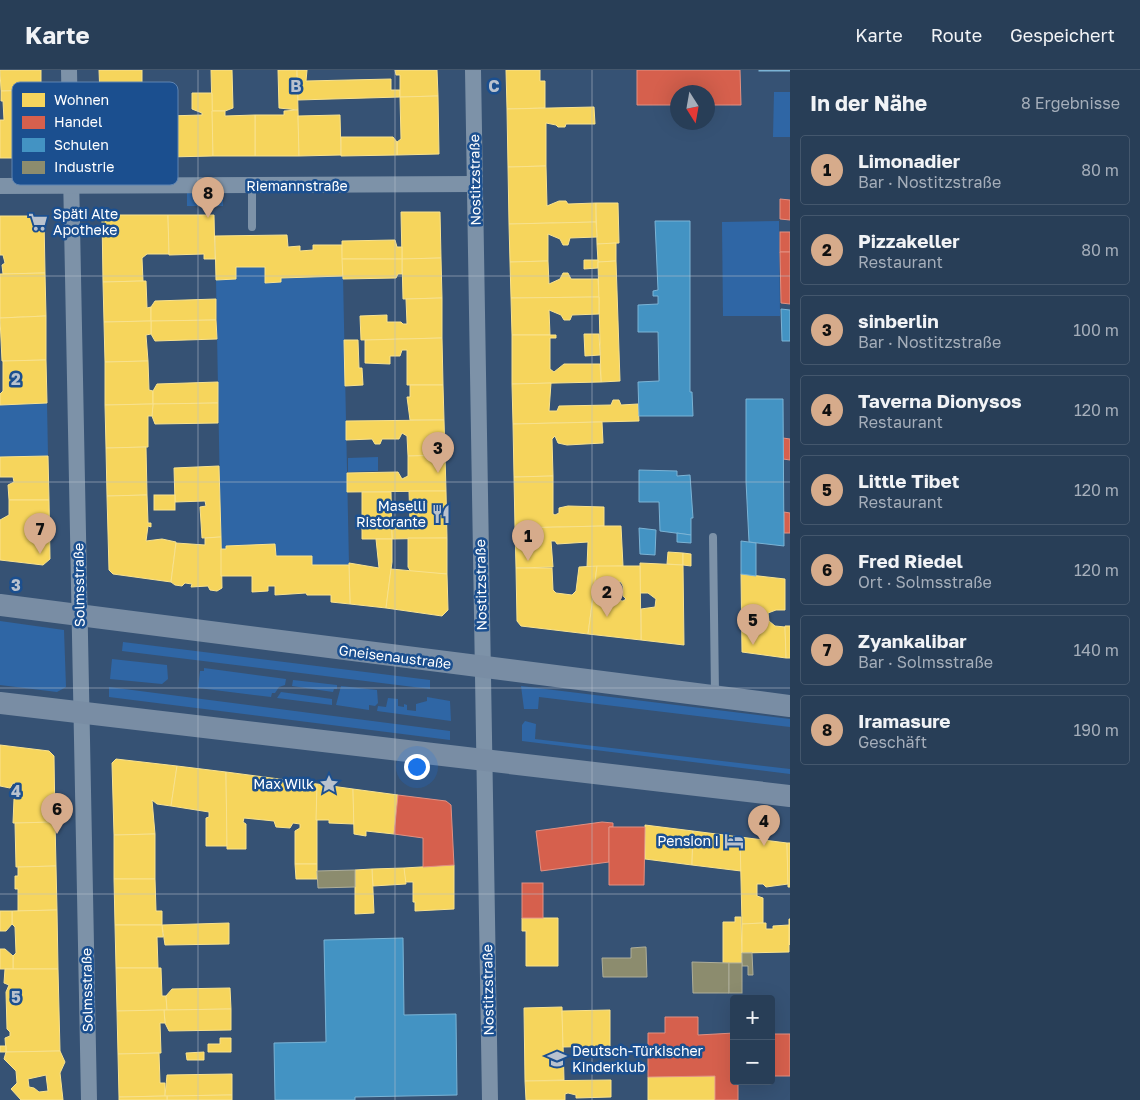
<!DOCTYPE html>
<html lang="de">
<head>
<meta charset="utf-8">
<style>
	:root { --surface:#283e57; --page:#344961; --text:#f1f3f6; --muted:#a5aeba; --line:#44576d; --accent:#d6ab8b }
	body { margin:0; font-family:"Golos Text",sans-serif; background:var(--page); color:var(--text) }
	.controls { position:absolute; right:15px; bottom:15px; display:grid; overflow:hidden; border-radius:5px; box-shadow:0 5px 20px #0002 }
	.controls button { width:45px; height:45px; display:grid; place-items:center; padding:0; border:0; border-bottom:1px solid var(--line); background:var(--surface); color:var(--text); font:25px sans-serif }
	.compass { position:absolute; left:670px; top:15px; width:45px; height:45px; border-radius:50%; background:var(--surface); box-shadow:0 5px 20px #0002; rotate:169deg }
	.you { position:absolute; left:416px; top:696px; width:18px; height:18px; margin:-12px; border:4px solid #fff; border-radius:50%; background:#1a73e8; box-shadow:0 0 0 8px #1a73e833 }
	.badge { display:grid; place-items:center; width:32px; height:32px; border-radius:50%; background:var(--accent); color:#111; font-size:16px; font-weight:700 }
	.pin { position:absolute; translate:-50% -41px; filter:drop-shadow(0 1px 2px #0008) }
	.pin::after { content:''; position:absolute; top:26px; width:18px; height:15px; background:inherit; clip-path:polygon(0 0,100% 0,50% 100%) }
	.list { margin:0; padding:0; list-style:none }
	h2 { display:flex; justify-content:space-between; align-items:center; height:65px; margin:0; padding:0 20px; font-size:21px }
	h2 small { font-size:16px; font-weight:400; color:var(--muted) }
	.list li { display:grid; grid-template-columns:32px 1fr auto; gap:15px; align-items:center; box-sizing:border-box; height:70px; margin:0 10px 10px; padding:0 10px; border:1px solid var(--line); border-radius:5px }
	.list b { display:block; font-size:19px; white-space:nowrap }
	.list p { margin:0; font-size:16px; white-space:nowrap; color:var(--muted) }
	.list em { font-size:16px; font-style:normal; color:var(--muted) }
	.map { position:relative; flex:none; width:790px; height:1030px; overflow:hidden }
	header { display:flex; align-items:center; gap:30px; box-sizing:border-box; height:70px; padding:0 25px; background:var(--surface); border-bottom:1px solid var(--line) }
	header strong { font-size:24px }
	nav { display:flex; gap:28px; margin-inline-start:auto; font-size:18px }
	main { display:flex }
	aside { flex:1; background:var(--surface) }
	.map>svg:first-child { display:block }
	.green { fill:#2f66a5 }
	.homes { fill:#f6d55c; stroke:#f9e28d; fill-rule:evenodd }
	.shops { fill:#d6604d; stroke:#e29082 }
	.schools { fill:#4393c3; stroke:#7bb3d5 }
	.industry { fill:#8c8c6e; stroke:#aeae9a }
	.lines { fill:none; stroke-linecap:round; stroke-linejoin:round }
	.lane { stroke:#7d92a8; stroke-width:8 }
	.street { stroke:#7d92a8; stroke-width:16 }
	.secondary { stroke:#798da4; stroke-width:22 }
	.grid { fill:none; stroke:#b9c2ce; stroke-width:1; stroke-opacity:0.55 }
	.labels { text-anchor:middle; stroke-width:5; stroke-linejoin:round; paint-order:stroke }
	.street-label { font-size:14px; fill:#fff; stroke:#1b4f8f }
	.poi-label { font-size:14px; fill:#fff; stroke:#1b4f8f; text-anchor:end }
	.key { fill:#1b4f8f; stroke:#5f84b1; stroke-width:1 }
	.key-label { font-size:14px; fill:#fff }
	.grid-label { font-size:16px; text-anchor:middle; font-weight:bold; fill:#b9c2ce; stroke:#1b4f8f; stroke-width:5; stroke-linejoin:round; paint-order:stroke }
</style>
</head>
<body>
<header>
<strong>Karte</strong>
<nav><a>Karte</a><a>Route</a><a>Gespeichert</a></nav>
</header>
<main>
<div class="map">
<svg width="790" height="1030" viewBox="0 0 790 1030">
	<rect width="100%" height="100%" fill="#365274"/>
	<!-- green -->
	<g class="green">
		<polygon points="774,22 790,22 790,67 773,67"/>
		<polygon points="223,119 223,136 207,136 207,134 203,133 203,136 187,136 187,120"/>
		<polygon points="779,151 780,246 723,246 722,152"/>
		<polygon points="236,197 265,197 265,213 281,212 281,208 343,206 349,495 312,495 312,486 276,486 275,474 226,476 226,479 221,479 216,210 236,209"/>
		<polygon points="47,333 48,386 0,387 0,335"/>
		<polygon points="378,387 378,401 348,402 348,388"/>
		<polygon points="0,551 64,560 66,617 57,622 0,615"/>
		<polygon points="123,572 430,610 430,619 122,581"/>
		<polygon points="112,589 167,595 168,609 162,614 110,609"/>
		<polygon points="204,598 286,609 285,615 279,617 275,623 272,623 271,627 198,618 200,601 204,601"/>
		<polygon points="293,610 337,615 337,619 334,619 333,622 292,616"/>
		<polygon points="341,616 377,620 378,633 375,636 369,635 369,640 336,635"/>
		<polygon points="521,616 790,649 790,657 539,627 538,639 524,639"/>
		<polygon points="109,617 450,661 450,670 109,627"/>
		<polygon points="281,622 332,629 332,635 277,628"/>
		<polygon points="427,627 450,631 451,651 377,641 378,636 386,637 388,628 398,629 398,636 404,637 404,634 407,635 407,640 416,641 416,634 427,631"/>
		<polygon points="525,651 536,654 535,669 790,699 790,704 522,671 522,655"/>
	</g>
	<!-- homes -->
	<g class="homes">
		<polygon points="0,0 41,0 41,20 1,21"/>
		<polygon points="99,0 142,0 142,13 147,13 147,25 100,26"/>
		<polygon points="211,0 232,0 233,38 225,41 212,41"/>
		<polygon points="278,0 297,0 298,40 279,38"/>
		<polygon points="297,0 307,0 306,11 391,9 391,20 400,20 400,27 298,30"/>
		<polygon points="395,0 437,0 438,26 400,27 400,5 396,5"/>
		<polygon points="506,0 540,0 540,11 545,11 545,38 507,39"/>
		<polygon points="41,20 42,82 37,88 0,88 0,50 4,50 3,31 1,31 1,21"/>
		<polygon points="192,23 212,23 213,86 168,87 167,46 202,45 202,43 192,39"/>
		<polygon points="438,26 439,84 397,85 397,72 401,69 400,27"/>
		<polygon points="594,37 595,54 566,54 565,57 558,57 556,55 546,53 546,96 508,97 507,39"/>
		<polygon points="298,40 299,86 255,86 255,45 284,45 284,41"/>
		<polygon points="212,41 225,41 225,46 255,45 255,86 213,86"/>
		<polygon points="340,45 341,85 299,86 298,46"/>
		<polygon points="341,67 393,67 397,72 397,85 341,86"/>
		<polygon points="546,96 547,136 559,131 566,131 568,134 596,133 596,152 509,154 508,97"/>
		<polygon points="596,133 618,133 619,173 597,174"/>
		<polygon points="401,142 440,142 441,188 402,189"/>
		<polygon points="102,145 168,145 169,184 147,184 142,188 143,211 103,212"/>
		<polygon points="168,145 214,145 215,189 204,189 204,184 169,185"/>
		<polygon points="0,146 40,146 44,149 45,203 3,204 2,195 5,193 3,185 0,185"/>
		<polygon points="596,152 597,167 570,168 568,175 563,175 560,169 548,164 548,191 510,192 509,154"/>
		<polygon points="287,165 288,177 300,176 300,181 313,180 313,175 342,175 343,206 281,208 281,212 265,213 265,197 236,197 236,209 216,210 215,166"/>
		<polygon points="395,170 397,177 402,177 402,189 342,189 342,171"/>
		<polygon points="616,173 616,191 598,192 597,174"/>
		<polygon points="441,188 442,228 403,229 402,189"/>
		<polygon points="342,189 402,189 402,204 398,204 396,208 343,209"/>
		<polygon points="584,190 598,190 598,198 584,199"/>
		<polygon points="548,191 549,214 560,209 563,203 568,203 571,209 598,209 599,227 511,228 510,192"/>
		<polygon points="616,191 620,311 601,312 598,192"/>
		<polygon points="45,203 46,246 0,248 0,204"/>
		<polygon points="143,211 146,211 147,238 151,237 151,251 104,252 103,212"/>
		<polygon points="599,227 599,244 572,245 570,250 564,250 561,245 549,240 550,265 512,265 511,228"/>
		<polygon points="442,228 442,268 361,270 360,246 387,245 387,252 401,252 403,254 407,254 406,229"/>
		<polygon points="216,229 216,250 151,251 151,237 155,231"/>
		<polygon points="46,246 46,290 2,291 0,248"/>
		<polygon points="216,250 217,269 155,271 151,264 151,251"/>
		<polygon points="151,251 151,264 146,265 148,291 105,292 104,252"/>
		<polygon points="584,264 599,264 600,285 585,286"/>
		<polygon points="512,265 556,265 556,268 550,268 550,299 554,302 564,294 600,294 601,312 512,314"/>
		<polygon points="442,268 443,315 407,315 407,280 402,280 400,286 390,286 390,294 365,293 365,270"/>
		<polygon points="344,270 358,270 359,298 362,298 363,315 345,316"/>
		<polygon points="46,290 47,333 0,335 0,324 3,321 3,291"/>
		<polygon points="148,291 149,320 153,321 153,334 105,335 105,292"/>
		<polygon points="218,312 218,333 153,334 153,321 157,314"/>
		<polygon points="551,313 549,341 557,341 559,336 611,335 613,330 619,330 621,335 638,334 639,351 513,354 512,314"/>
		<polygon points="410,315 443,315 444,350 410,350 407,327 410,327"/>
		<polygon points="218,333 218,353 155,354 152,346 153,334"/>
		<polygon points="153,334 152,346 148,346 148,377 106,378 105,335"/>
		<polygon points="444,350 445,385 408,386 407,366 402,363 399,369 382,369 380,374 375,374 372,369 346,370 346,351"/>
		<polygon points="602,352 603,373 567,375 558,373 555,366 552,369 553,406 514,407 513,354"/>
		<polygon points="146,377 147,425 107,426 106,378"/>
		<polygon points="445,385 446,421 347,422 347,403 398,402 402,409 408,406 408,386"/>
		<polygon points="48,386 49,430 9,430 8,415 14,412 13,407 0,407 0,387"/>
		<polygon points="219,396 221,467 202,468 200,437 206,436 205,431 175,432 174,398"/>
		<polygon points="553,406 553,444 555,445 559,443 559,438 568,436 604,437 604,456 515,458 514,407"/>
		<polygon points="409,421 446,421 447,468 392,469 391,451 410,451"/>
		<polygon points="362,422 391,422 392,469 362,469"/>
		<polygon points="147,425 148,453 151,453 151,457 148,456 146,471 162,469 176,472 171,512 113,504 109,500 107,426"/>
		<rect x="154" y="425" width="21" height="15"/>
		<polygon points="9,430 49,430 50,489 43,495 0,490 0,450 9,445"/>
		<polygon points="604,456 621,456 623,496 587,497 588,472 557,474 555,471 551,471 553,497 516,498 515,458"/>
		<polygon points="221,467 222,518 217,521 210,520 208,516 191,517 192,514 185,513 182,516 175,515 171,512 176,473 205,475 205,468"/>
		<polygon points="408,468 447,468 447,504 411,502 408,497"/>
		<polygon points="376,469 392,469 392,492 386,538 350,534 349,493 379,498"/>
		<polygon points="275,474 276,486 312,486 312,495 349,495 350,534 331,532 331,525 307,525 306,523 275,525 275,516 268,516 268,521 252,522 252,506 221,506 221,479 226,479 226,476"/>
		<polygon points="668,482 683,483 683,495 667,494"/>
		<polygon points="683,483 691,484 691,496 683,495"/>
		<polygon points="640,493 683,495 684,575 641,570 641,539 655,537 656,529 648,523 640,523"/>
		<polygon points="597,496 588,564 521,556 517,551 516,498 552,498 553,520 556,523 572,525 576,521 579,497"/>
		<polygon points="597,496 640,496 641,570 588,564 593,527 623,531 626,529 623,526 623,516 621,512 595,512"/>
		<polygon points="391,499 447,504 448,540 442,546 386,538"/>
		<polygon points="741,504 785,509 785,540 776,540 768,543 769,551 775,556 785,557 786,588 742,582"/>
		<polygon points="785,556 790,556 790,588 786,588"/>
		<polygon points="0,675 49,681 54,686 55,752 13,753 14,729 18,727 18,715 13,713 10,718 0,716"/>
		<polygon points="116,689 177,696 171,736 157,734 152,730 155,764 114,765 112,693"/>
		<polygon points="177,696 226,702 227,776 206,776 206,748 209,747 209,742 171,736"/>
		<polygon points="226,702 317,714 317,794 295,794 295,761 300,758 300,754 293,753 290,758 276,757 274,751 244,748 243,752 246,754 246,779 227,779"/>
		<polygon points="317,714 353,719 354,754 329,753 329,750 316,750"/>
		<polygon points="353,719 398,725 394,764 366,761 366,766 354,764"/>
		<polygon points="55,752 56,796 16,797 15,753"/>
		<polygon points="645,755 693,761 692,795 645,789"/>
		<polygon points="693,761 740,767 741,801 692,795"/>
		<polygon points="155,764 155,809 114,809 114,765"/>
		<polygon points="740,767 787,773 788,814 766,817 763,814 757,814 757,826 763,828 763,853 742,854"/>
		<polygon points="787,773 790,773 790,817 788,817"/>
		<polygon points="295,794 317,794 317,809 296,809"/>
		<polygon points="454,795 454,839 415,841 415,832 413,832 413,812 405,812 404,798"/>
		<polygon points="56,796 57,840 18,841 18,819 15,819 15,806 18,806 18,797"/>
		<polygon points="404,798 406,814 373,816 372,799"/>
		<polygon points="372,799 374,843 355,844 355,800"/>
		<polygon points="114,809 155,809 156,841 162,841 162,855 115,855"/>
		<polygon points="57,840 58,899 13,899 13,886 16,883 15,857 12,854 12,841"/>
		<polygon points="0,841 12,841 12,854 6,861 0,861"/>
		<polygon points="735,847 741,847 742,893 723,894 723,852 735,852"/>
		<polygon points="522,848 558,848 558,896 526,896 526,861 522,861"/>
		<polygon points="789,849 790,849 790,875 789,874"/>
		<polygon points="229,853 229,874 165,875 162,855"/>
		<polygon points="763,853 766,853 766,859 773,859 773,856 789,855 789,882 742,883 742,854"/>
		<polygon points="115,855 162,855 163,867 157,867 158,898 116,898"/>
		<polygon points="0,879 5,879 13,886 13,899 0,899"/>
		<polygon points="116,898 161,898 162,926 166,926 167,940 117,941"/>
		<polygon points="5,899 58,899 60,981 6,982 5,968 10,966 10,962 7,959 6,922 9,915 4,913"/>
		<polygon points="230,918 231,939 167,940 166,926 172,919"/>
		<polygon points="562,937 564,1010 525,1011 524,938"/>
		<polygon points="231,939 231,960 169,961 165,953 164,940"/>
		<polygon points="164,940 165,953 160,953 161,983 118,984 117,941"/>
		<polygon points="610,940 610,976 563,977 562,941"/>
		<polygon points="220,968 231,968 231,982 208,982 208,974 220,974"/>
		<rect x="0" y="976" width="6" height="6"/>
		<path d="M60,981L65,992L60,1003L63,1030H21L11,1019L17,1013L16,1001L4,989L6,982ZM46,1005L48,1021L39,1022L34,1018L29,1017L28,1009Z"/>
		<polygon points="204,982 204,990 187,990 186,983"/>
		<polygon points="159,983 160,1013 165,1013 165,1026 119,1027 118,984"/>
		<polygon points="232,1004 232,1025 165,1026 167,1005"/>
		<polygon points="715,1006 715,1030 648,1030 648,1007"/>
		<polygon points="611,1010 611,1027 576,1028 576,1025 568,1023 565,1024 565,1030 526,1030 525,1011"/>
		<polygon points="232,1025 232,1030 167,1030 167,1026"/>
		<polygon points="167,1026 167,1030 119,1030 119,1027"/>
	</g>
	<!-- shops -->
	<g class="shops">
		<polygon points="637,0 740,0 741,35 708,35 708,22 678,22 678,35 637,35"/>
		<polygon points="780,129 790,130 790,150 780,149"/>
		<rect x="780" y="162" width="10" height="20"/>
		<polygon points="780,182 790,182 790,234 781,233"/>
		<polygon points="783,368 790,369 790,390 783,389"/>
		<polygon points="784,442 790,443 790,463 784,463"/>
		<polygon points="398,725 446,731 451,735 454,795 423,797 423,768 394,764"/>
		<polygon points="602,752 613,753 613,757 609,757 609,792 541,801 536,761"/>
		<polygon points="609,757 645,757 644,815 609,815"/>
		<rect x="522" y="813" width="21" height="35"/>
		<polygon points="665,947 698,947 698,965 734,963 734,1011 738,1011 738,1030 715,1030 715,1006 648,1007 648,963 665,963"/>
		<rect x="771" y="964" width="19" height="42"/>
	</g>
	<!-- schools -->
	<g class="schools">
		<rect x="759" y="0" width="31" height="1"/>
		<polygon points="655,151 690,151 690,322 692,322 693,346 639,346 638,312 659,311 658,262 638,262 638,235 658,234 658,226 653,226 653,221 658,220"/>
		<polygon points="781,239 790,240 790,271 782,271"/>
		<polygon points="746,329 783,329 784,476 749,472 746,411"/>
		<polygon points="639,400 677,401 677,406 690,405 693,448 691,448 691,465 660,461 659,432 639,432"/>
		<polygon points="639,458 656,460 655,485 640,484"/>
		<polygon points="677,463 691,465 691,473 677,472"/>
		<polygon points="741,471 756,473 756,506 741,504"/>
		<polygon points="403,868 404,945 456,944 457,1025 355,1027 355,1030 275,1030 274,973 326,972 324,870"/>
	</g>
	<!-- industry -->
	<g class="industry">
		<polygon points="355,800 355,817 318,818 317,801"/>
		<polygon points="644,877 646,877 647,907 603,907 602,888 631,888 631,878"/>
		<polygon points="742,883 752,883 753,905 748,905 748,896 742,896"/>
		<polygon points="692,892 729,893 729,923 693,923"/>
		<rect x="729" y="893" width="13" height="30"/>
	</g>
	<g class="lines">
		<!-- lane -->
		<g class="lane">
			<polyline points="252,157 252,116"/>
			<polyline points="713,467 715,624"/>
		</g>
		<!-- street -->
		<g class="street">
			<polyline points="69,0 89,1030"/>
			<polyline points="473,0 490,1030"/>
			<polyline points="0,116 474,114"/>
		</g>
		<!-- secondary -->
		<g class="secondary">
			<polyline points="0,535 790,636"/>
			<polyline points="0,633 790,726"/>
		</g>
	</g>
	<!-- grid -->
	<path class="grid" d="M198,0V1030M395,0V1030M592,0V1030M0,206H790M0,412H790M0,618H790M0,824H790"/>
	<!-- icons -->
	<defs>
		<g id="supermarket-bare" transform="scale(1.5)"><path d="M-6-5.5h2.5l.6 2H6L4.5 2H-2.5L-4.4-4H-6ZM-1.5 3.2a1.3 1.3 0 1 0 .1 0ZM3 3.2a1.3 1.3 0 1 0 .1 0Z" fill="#b9c2ce" stroke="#1b4f8f" stroke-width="2.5" paint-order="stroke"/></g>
		<g id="restaurant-bare" transform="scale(1.5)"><path d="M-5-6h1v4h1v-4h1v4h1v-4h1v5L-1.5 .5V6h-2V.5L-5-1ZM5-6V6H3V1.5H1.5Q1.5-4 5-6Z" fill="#b9c2ce" stroke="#1b4f8f" stroke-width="2.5" paint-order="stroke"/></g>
		<g id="sight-bare" transform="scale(1.5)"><path d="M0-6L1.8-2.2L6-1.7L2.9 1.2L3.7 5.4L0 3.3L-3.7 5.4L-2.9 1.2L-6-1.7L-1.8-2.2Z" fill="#b9c2ce" stroke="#1b4f8f" stroke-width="2.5" paint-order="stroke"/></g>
		<g id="hotel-bare" transform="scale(1.5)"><path d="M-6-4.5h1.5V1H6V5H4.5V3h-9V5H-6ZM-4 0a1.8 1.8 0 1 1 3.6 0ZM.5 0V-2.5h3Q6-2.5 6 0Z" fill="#b9c2ce" stroke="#1b4f8f" stroke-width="2.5" paint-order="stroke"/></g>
		<g id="school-bare" transform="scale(1.5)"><path d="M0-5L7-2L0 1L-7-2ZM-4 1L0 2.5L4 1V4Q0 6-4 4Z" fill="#b9c2ce" stroke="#1b4f8f" stroke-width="2.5" paint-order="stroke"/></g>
	</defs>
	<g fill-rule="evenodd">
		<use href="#supermarket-bare" x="38" y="152"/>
		<use href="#restaurant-bare" x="441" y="444"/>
		<use href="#sight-bare" x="329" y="714"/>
		<use href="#hotel-bare" x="734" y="771"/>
		<use href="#school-bare" x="557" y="989"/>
	</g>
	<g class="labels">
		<!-- street labels -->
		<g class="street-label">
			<text transform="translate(475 110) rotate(-91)" y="5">Nostitzstraße</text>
			<text x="297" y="121">Riemannstraße</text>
			<text transform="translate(79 515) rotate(-91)" y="5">Solmsstraße</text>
			<text transform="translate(481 515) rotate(-91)" y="5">Nostitzstraße</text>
			<text transform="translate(395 587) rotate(7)" y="5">Gneisenaustraße</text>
			<text transform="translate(87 920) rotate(-91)" y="5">Solmsstraße</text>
			<text transform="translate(488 920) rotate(-91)" y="5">Nostitzstraße</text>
		</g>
		<!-- poi labels -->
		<g class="poi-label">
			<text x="53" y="149" text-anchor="start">Späti Alte<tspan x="53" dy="16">Apotheke</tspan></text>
			<text x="426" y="441">Maselli<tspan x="426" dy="16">Ristorante</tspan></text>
			<text x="314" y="719">Max Wilk</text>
			<text x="719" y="776">Pension I</text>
			<text x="572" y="986" text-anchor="start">Deutsch-Türkischer<tspan x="572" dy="16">Kinderklub</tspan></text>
		</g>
	</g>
	<!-- legend -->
	<rect x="12" y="12" width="166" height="103" rx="8" class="key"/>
	<rect x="22" y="23" width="23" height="14" fill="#f6d55c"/>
	<rect x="22" y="46" width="23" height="13" fill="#d6604d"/>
	<rect x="22" y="68" width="23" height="14" fill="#4393c3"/>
	<rect x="22" y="91" width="23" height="13" fill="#8c8c6e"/>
	<g class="key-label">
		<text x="54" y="35">Wohnen</text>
		<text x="54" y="57">Handel</text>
		<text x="54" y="80">Schulen</text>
		<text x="54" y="102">Industrie</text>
	</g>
	<g class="grid-label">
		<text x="296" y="22">B</text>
		<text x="494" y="22">C</text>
		<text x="16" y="315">2</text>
		<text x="16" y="521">3</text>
		<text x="16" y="727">4</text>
		<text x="16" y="933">5</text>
	</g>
</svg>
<div class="controls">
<button>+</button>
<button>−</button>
</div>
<svg class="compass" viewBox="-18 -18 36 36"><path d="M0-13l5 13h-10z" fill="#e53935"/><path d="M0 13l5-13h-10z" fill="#a5aeba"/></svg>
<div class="you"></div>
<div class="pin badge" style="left:528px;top:491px">1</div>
<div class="pin badge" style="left:607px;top:547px">2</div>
<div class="pin badge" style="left:438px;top:403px">3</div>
<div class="pin badge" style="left:764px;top:776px">4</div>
<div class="pin badge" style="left:753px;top:575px">5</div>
<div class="pin badge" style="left:57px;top:764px">6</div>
<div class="pin badge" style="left:40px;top:484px">7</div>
<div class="pin badge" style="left:208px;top:148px">8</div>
</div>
<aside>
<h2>In der Nähe<small>8 Ergebnisse</small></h2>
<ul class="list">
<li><span class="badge">1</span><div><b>Limonadier</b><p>Bar · Nostitzstraße</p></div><em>80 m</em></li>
<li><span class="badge">2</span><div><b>Pizzakeller</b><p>Restaurant</p></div><em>80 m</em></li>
<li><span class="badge">3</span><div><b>sinberlin</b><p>Bar · Nostitzstraße</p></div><em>100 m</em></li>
<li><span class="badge">4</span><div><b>Taverna Dionysos</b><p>Restaurant</p></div><em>120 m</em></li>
<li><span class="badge">5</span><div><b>Little Tibet</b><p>Restaurant</p></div><em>120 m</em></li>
<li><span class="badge">6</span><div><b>Fred Riedel</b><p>Ort · Solmsstraße</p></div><em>120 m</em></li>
<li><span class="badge">7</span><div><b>Zyankalibar</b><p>Bar · Solmsstraße</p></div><em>140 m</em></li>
<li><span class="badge">8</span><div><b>Iramasure</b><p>Geschäft</p></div><em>190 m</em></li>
</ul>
</aside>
</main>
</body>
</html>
